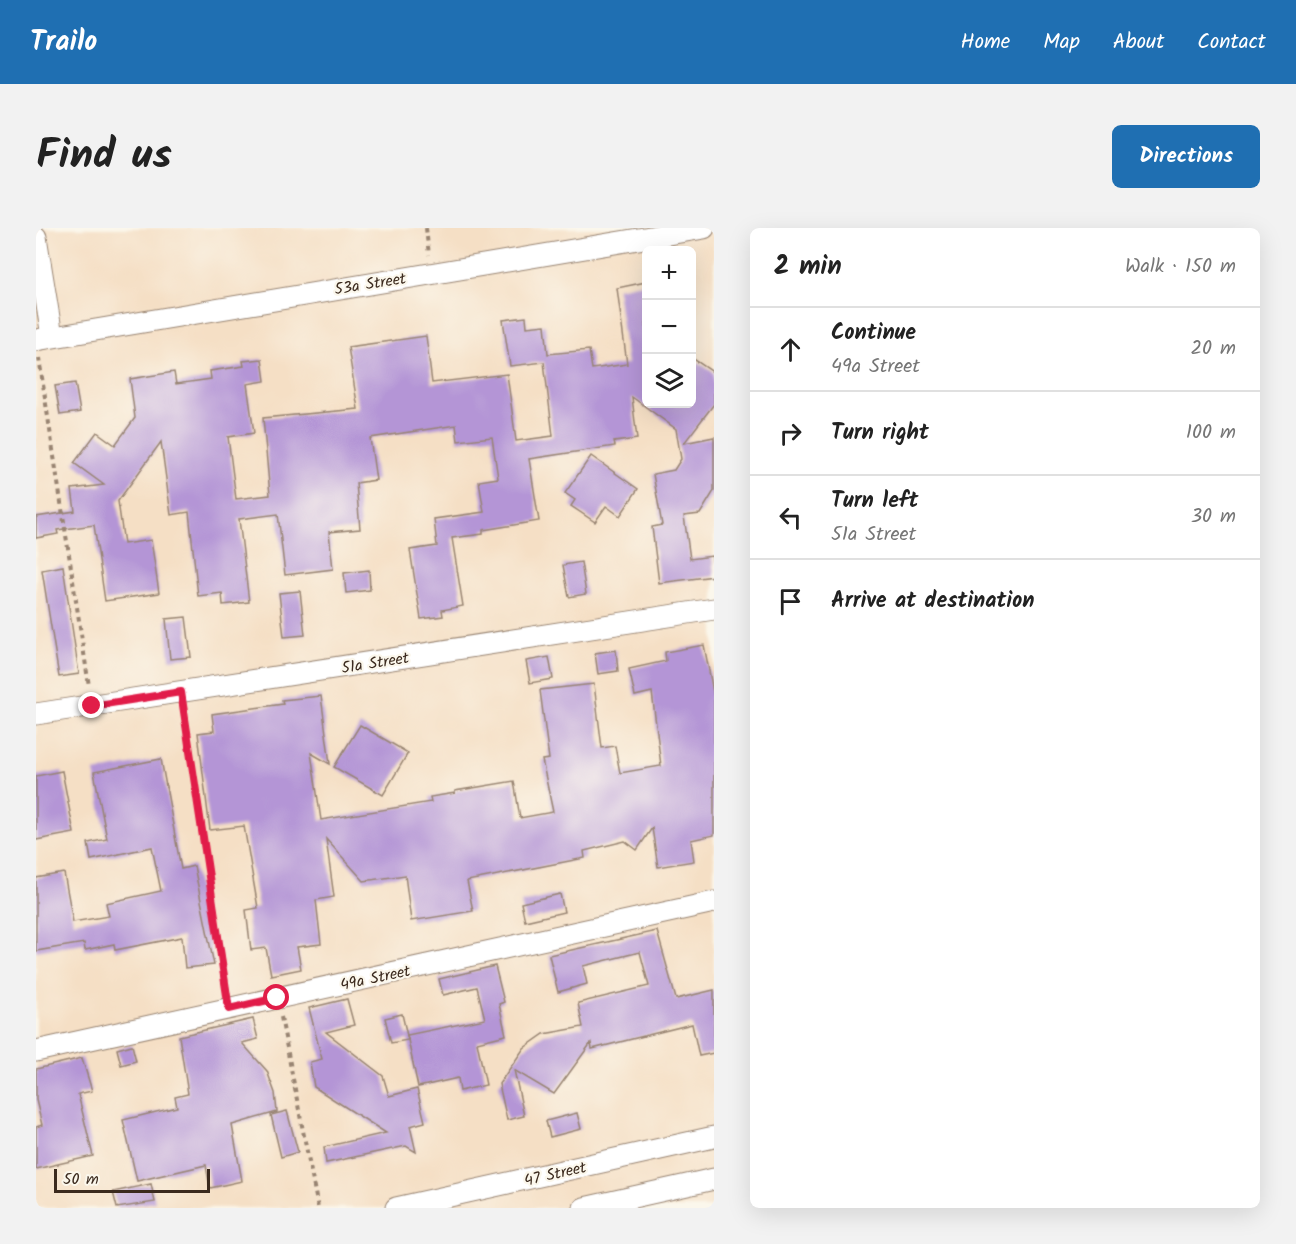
<!DOCTYPE html>
<html lang="en">
<head>
<meta charset="utf-8">
<style>
	:root { --surface:#fff; --page:#f2f2f2; --text:#222; --muted:#767676; --line:#e0e0e0; --accent:#1f6fb2 }
	body { margin:0; font-family:Kalam,sans-serif; background:var(--page); color:var(--text) }
	.controls { position:absolute; right:18px; top:18px; display:grid; overflow:hidden; border-radius:9px; box-shadow:0 6px 24px #0002 }
	.controls button { width:54px; height:54px; display:grid; place-items:center; padding:0; border:0; border-bottom:2px solid var(--line); background:var(--surface); color:var(--text); font:30px sans-serif }
	.scale { position:absolute; left:18px; bottom:15px; width:156px; box-sizing:border-box; padding-left:6px; border:3px solid #3b2a1e; border-top:0; font-size:16px; line-height:21px; white-space:nowrap; color:#3b2a1e; -webkit-text-stroke:4px #fbf7ec; paint-order:stroke }
	.stop { position:absolute; width:18px; height:18px; margin:-14px; border:4px solid #e11d48; border-radius:50%; background:#fff }
	.stop.end { background:#e11d48; border-color:#fff; box-shadow:0 2px 6px #0008 }
	.list { margin:0; padding:0; list-style:none }
	h2 { display:flex; justify-content:space-between; align-items:center; height:78px; margin:0; padding:0 24px; font-size:26px }
	h2 small { font-size:20px; font-weight:400; color:var(--muted) }
	.list li { display:grid; grid-template-columns:39px 1fr auto; gap:18px; align-items:center; box-sizing:border-box; height:84px; padding:0 24px; border-top:2px solid var(--line) }
	.list b { display:block; font-size:22px; white-space:nowrap }
	.list p { margin:0; font-size:20px; white-space:nowrap; color:var(--muted) }
	.list em { font-size:20px; font-style:normal; color:var(--muted) }
	.icon { flex:none; width:33px; height:33px; fill:none; stroke:currentColor; stroke-width:2; stroke-linecap:round; stroke-linejoin:round }
	.map { position:relative; flex:none; width:678px; height:980px; overflow:hidden; border-radius:9px }
	header { display:flex; align-items:center; gap:36px; box-sizing:border-box; height:84px; padding:0 30px; background:var(--accent); color:#fff }
	header strong { font-size:28px }
	nav { display:flex; gap:33px; margin-inline-start:auto; font-size:21px }
	.intro { display:flex; align-items:center; justify-content:space-between; box-sizing:border-box; height:144px; padding:0 36px }
	h1 { margin:0; font-size:42px }
	.button { padding:15px 27px; border-radius:9px; background:var(--accent); color:#fff; font-size:21px; font-weight:700 }
	main { display:flex; gap:36px; padding:0 36px }
	aside { flex:1; background:var(--surface); border-radius:9px; box-shadow:0 6px 24px #0002 }
	.map>svg:first-child { display:block }
	.building { fill:#b495d6 }
	.lines { fill:none; stroke-linecap:round; stroke-linejoin:round }
	.minor-casing { stroke:#988472; stroke-width:23 }
	.path { stroke:#988472; stroke-width:4; stroke-dasharray:4.5 4.5; stroke-linecap:butt }
	.minor { stroke:#fff; stroke-width:21 }
	.route { stroke:#e11d48; stroke-width:8 }
	.labels { text-anchor:middle; stroke-width:4.5; stroke-linejoin:round; paint-order:stroke }
	.street-label { font-size:16px; fill:#3b2a1e; stroke:#fbf7ec }
</style>
</head>
<body>
<header>
<strong>Trailo</strong>
<nav><a>Home</a><a>Map</a><a>About</a><a>Contact</a></nav>
</header>
<div class="intro"><h1>Find us</h1><a class="button">Directions</a></div>
<main>
<div class="map">
<svg width="678" height="980" viewBox="0 0 678 980">
	<rect width="100%" height="100%" fill="#fbf7ec"/>
	<filter id="ink" filterUnits="userSpaceOnUse"><feTurbulence type="fractalNoise" baseFrequency=".0167" numOctaves="2"/><feDisplacementMap in="SourceGraphic" scale="12" xChannelSelector="R" yChannelSelector="G"/><feConvolveMatrix kernelMatrix="1 2 1 2 8 2 1 2 1" color-interpolation-filters="sRGB"/></filter>
	<filter id="wash" filterUnits="userSpaceOnUse"><feTurbulence type="fractalNoise" baseFrequency=".008" numOctaves="4" result="noise"/><feDisplacementMap in="SourceGraphic" scale="24" xChannelSelector="R" yChannelSelector="G"/><feGaussianBlur stdDeviation="1.35" result="paint"/><feColorMatrix in="noise" values="0 0 0 0 0 0 0 0 0 0 0 0 0 0 0 0 0 1.4 0 .05"/><feComposite in="paint" operator="in"/></filter>
	<g filter="url(#wash)">
		<rect width="100%" height="100%" fill="#f5dfc5"/>
		<g id="blocks">
			<!-- building -->
			<g class="building">
				<polygon points="610,54 610,176 656,176 656,130 678,145 678,176 648,215 678,209 678,263 664,286 648,288 654,331 676,328 678,348 623,355 616,299 626,297 617,246 638,242 645,231 640,201 596,169 601,211 578,214 579,218 493,231 503,293 447,302 447,306 416,310 427,378 406,382 407,388 385,391 374,322 401,318 398,291 448,284 443,253 462,250 456,209 422,213 420,197 334,210 340,252 320,255 324,301 293,304 297,341 249,347 242,286 203,291 213,374 187,377 186,365 162,368 153,284 135,287 125,214 82,273 88,316 115,312 123,365 69,373 58,297 21,302 22,306 0,310 0,289 39,283 36,261 68,257 38,235 61,204 79,217 99,190 94,151 138,144 140,156 175,151 174,143 208,138 207,133 226,131 229,153 211,156 218,205 192,209 200,271 234,267 227,190 322,181 312,119 390,108 396,155 471,146 480,213 517,208 508,134 474,138 467,92 490,89 491,99 509,97 512,126 553,122 556,141 591,136 581,60"/>
				<polygon points="39,155 44,184 24,187 19,158"/>
				<polygon points="555,228 602,261 584,288 570,278 559,294 535,278 539,272 529,265"/>
				<polygon points="545,334 550,366 533,369 527,337"/>
				<polygon points="27,338 43,446 23,449 6,342"/>
				<polygon points="333,342 334,362 310,365 308,345"/>
				<polygon points="264,363 269,407 248,409 243,365"/>
				<polygon points="150,389 155,429 134,431 130,391"/>
				<polygon points="668,417 678,469 678,607 655,612 658,633 622,639 616,600 601,622 589,613 548,623 549,630 431,653 437,683 375,693 369,647 328,653 290,611 298,669 280,672 285,716 261,719 265,741 235,747 230,720 215,722 210,682 222,680 208,598 174,602 162,505 178,503 176,486 247,476 246,472 285,468 294,536 275,525 285,592 395,574 394,569 419,565 419,563 478,553 484,590 517,584 506,532 513,531 504,462 558,456 566,520 579,518 584,545 625,538 616,464 599,468 593,441 630,433 629,424"/>
				<polygon points="580,422 582,443 562,446 559,425"/>
				<polygon points="513,429 517,451 494,455 490,433"/>
				<polygon points="324,497 372,525 347,567 298,539"/>
				<polygon points="125,531 145,641 158,638 178,737 149,740 146,709 79,722 78,716 49,722 48,715 0,723 0,650 28,645 37,694 73,688 70,675 125,663 116,619 55,632 52,615 71,611 58,544"/>
				<polygon points="26,543 38,605 0,612 0,548"/>
				<polygon points="524,666 528,684 489,693 485,675"/>
				<polygon points="621,703 640,771 678,762 678,825 663,828 656,796 556,821 555,815 518,866 478,842 488,888 471,892 463,856 488,820 508,806 547,799 542,775 613,758 604,724 547,738 551,756 522,764 513,727"/>
				<polygon points="459,738 468,774 463,776 470,807 441,814 450,857 424,863 422,850 382,859 371,807 449,791 441,759 407,767 403,751"/>
				<polygon points="311,771 318,797 290,804 347,848 353,868 381,861 389,894 374,898 380,924 370,918 290,935 288,919 350,905 278,859 274,834 286,831 273,780"/>
				<polygon points="366,786 372,812 355,815 349,790"/>
				<polygon points="217,791 222,811 206,815 231,843 239,865 241,884 196,897 206,953 174,960 170,937 101,953 87,892 141,879 139,869 152,866 143,808"/>
				<polygon points="96,817 100,833 85,837 81,821"/>
				<polygon points="46,830 56,863 42,866 57,928 0,941 0,899 6,897 0,872 0,841"/>
				<polygon points="251,883 262,924 245,929 235,887"/>
				<polygon points="541,885 545,901 514,909 510,893"/>
				<polygon points="115,956 119,974 81,980 77,964"/>
			</g>
		</g>
	</g>
	<g filter="url(#ink)">
		<use href="#blocks" fill-opacity="0" stroke="#988472" stroke-width="1.5"/>
		<g class="lines">
			<!-- minor casing -->
			<g class="minor-casing">
				<g id="minor">
					<polyline points="0,9 16,108"/>
					<polyline points="0,112 668,0"/>
					<polyline points="0,486 678,381"/>
					<polyline points="0,823 678,674"/>
					<polyline points="360,980 678,909"/>
					<polyline points="548,980 678,951"/>
				</g>
			</g>
			<!-- path -->
			<g class="path">
				<polyline points="390,0 393,27"/>
				<polyline points="3,130 53,458"/>
				<polyline points="148,483 191,763"/>
				<polyline points="245,789 282,980"/>
			</g>
			<!-- minor -->
			<use href="#minor" class="minor"/>
		</g>
	</g>
	<g class="lines" filter="url(#ink)">
		<!-- route -->
		<polyline class="route" points="56,478 145,464 193,781 241,770"/>
	</g>
	<g class="labels">
		<!-- street labels -->
		<g class="street-label">
			<text transform="translate(334 55) rotate(-9)" y="6">53a Street</text>
			<text transform="translate(339 434) rotate(-9)" y="6">51a Street</text>
			<text transform="translate(339 749) rotate(-12)" y="6">49a Street</text>
			<text transform="translate(519 945) rotate(-13)" y="6">47 Street</text>
		</g>
	</g>
</svg>
<div class="controls">
<button>+</button>
<button>−</button>
<button><svg class="icon" aria-label="layers" viewBox="0 0 24 24"><path d="M12 4l9 5-9 5-9-5zM3 14l9 5 9-5"/></svg></button>
</div>
<div class="scale">50 m</div>
<div class="stop" style="left:241px;top:770px"></div>
<div class="stop end" style="left:56px;top:478px"></div>
</div>
<aside>
<h2>2 min<small>Walk · 150 m</small></h2>
<ul class="list">
<li><svg class="icon" aria-label="ahead" viewBox="0 0 24 24"><path d="M12 20V5M6 11l6-6 6 6"/></svg><div><b>Continue</b><p>49a Street</p></div><em>20 m</em></li>
<li><svg class="icon" aria-label="right" viewBox="0 0 24 24"><path d="M7 20v-9h11M14 6l5 5-5 5"/></svg><div><b>Turn right</b></div><em>100 m</em></li>
<li><svg class="icon" aria-label="left" viewBox="0 0 24 24"><path d="M17 20v-9H6M10 6l-5 5 5 5"/></svg><div><b>Turn left</b><p>51a Street</p></div><em>30 m</em></li>
<li><svg class="icon" aria-label="arrive" viewBox="0 0 24 24"><path d="M6 21V4h12l-3 4 3 4H6"/></svg><div><b>Arrive at destination</b></div></li>
</ul>
</aside>
</main>
</body>
</html>
